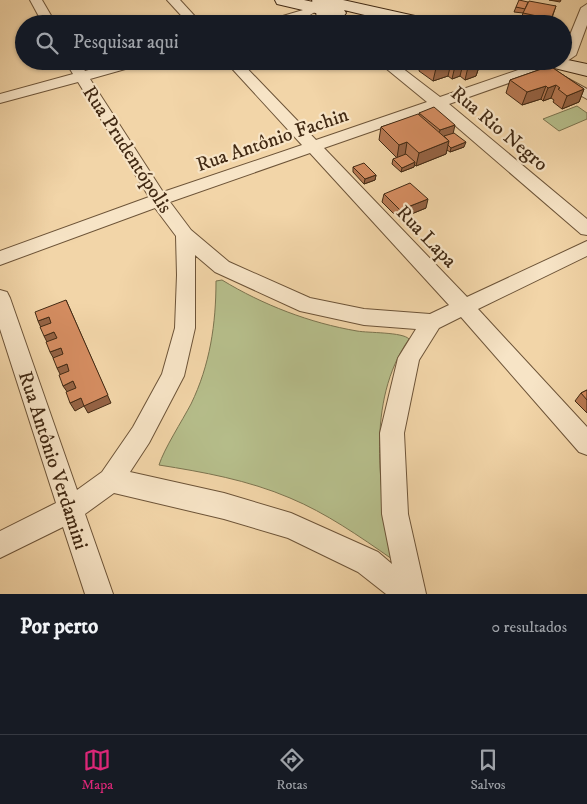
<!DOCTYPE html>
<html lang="pt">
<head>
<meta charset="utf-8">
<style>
	:root { --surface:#171b24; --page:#20242c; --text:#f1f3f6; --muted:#9ea1a6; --line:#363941; --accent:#db2777 }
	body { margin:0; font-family:"IM FELL DW Pica",serif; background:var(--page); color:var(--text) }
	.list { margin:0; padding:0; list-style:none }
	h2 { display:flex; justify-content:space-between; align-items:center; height:65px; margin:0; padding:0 20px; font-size:21px }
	h2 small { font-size:16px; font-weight:400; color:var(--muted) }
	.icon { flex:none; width:28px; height:28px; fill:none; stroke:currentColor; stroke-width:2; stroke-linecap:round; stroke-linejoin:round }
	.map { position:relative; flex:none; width:587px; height:594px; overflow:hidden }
	.search { position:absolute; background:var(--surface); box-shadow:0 1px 4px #0004; left:15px; right:15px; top:15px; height:55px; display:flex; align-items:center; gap:12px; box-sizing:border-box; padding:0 18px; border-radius:28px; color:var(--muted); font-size:19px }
	.sheet { height:140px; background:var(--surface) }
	nav { display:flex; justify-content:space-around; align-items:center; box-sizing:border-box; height:70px; border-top:1px solid var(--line); background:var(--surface); font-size:14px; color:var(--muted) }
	nav a { display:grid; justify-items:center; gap:2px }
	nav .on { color:var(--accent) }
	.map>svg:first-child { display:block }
	.green { fill:#b6be8b; stroke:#7c744f }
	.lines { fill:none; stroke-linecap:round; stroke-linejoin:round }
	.street-casing { stroke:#6d5438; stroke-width:2 }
	.secondary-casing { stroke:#412913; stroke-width:2 }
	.street { fill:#f7e4c6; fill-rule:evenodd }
	.secondary { fill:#f7e4c6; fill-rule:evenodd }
	.wall { fill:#b77953; stroke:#412913 }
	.shaded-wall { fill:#956344; stroke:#412913 }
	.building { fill:#d58d61; stroke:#412913 }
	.labels { text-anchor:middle; stroke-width:4.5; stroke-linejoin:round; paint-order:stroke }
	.street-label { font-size:20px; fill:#412913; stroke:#f7e4c6 }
</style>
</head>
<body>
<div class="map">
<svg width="587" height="594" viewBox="0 0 587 594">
	<rect width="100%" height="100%" fill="#f2d5a8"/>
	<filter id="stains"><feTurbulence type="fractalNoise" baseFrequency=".004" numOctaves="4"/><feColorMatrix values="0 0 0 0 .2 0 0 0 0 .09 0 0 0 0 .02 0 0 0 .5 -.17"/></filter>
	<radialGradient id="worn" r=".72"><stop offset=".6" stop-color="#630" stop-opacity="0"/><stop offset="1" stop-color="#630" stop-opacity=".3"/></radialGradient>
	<!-- green -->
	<g class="green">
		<polygon points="577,106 587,113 587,119 559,131 543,119"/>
		<path d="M222,280C263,305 310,323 357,331C368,333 403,332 409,339C365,402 380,489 392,559C359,536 326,513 290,498C248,480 203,472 159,465C164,449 182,421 191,404C210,365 216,324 216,281Z"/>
	</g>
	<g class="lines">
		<!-- street casing -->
		<g class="street-casing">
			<g id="street">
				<polygon points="30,0 42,0 56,24 43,24"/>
				<polygon points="167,0 180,0 202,24 189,24"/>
				<path d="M314,0H327C312,20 289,24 265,24L266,21L303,10Z"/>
				<path d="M587,4V25L576,55L563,64L449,104L587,219V235L581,234L436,109L324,148L467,297L587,241V256L478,309L587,427V455L579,452L461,317L439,328L419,360L404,433L408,514L426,594H386L358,572L288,538L224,519L114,493L85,514L113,594H85L63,527L0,558V531L56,503L0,329V290L7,292L10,298L77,490L102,472L133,427L162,374L175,328L177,275L176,236L155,208L0,265V251L149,197L78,82L0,103V94L73,74L65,61H79L85,71L121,61H145L143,64L90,79L163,192L302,145L225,61H240L316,140L427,102L377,61H393L440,97L544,61H563V52L581,8ZM310,153L449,305L430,314L364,309L310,298L229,262L191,230L170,202ZM195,255L215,272L300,311L364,325L416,329L398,358L380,433L382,514L392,564L378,552L291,513L224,493L130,472L149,443L184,376L195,328Z"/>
				<path d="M325,6L329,7L331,10L329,13L341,24C330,24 323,23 316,14C319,10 320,7 325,6Z"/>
				<polygon points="560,74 587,89 587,99 555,81 553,78 555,75"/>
			</g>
		</g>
		<!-- secondary casing -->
		<g class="secondary-casing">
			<g id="secondary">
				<polygon points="275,0 304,0 313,2 312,0 343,0 433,20 436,24 402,24 344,10 346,13 343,17 337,18 277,4"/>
				<polygon points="563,59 587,64 587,76 542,65 540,61 563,61"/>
			</g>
		</g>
		<!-- street -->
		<use href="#street" class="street"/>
		<!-- secondary -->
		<use href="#secondary" class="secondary"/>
	</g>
	<!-- wall -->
	<g class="wall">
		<polygon points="549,0 561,0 560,2"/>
		<polygon points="556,6 550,24 530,24 520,22 523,13 514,12 516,7"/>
		<polygon points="421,61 481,61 476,76 465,80 460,76 452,79 448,76 433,81 419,71"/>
		<polygon points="550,66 584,89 579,102 562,109 553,102 554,100 551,98 543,101 541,99 522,105 506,93 510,80"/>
		<polygon points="419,113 453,133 464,147 450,152 447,150 446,154 416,166 414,164 414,167 401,172 392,164 393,159 397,158 379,140 381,127 419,115"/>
		<polygon points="353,167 376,175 375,180 364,184 353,172"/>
		<polygon points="384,194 426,208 399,219 382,202"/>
		<polygon points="587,390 587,413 575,401 581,393"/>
	</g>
	<!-- shaded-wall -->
	<g class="shaded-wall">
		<polygon points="472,61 481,61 476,76 465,80 468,67"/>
		<polygon points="451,63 448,76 433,81 436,68"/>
		<polygon points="463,64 460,76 452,79 455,66"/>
		<polygon points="556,85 551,98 543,101 548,88"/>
		<polygon points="546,86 541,99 522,105 527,92"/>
		<polygon points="584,89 579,102 562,109 567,96"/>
		<polygon points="455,125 453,134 438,139 440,130"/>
		<polygon points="449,141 446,154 416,166 419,153"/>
		<polygon points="407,142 405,155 397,158 399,145"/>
		<polygon points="466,142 464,147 450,152 451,148"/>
		<polygon points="415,162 414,167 401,172 402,168"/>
		<polygon points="376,175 375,180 364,184 365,179"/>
		<polygon points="428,199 426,208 399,219 400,210"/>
		<polygon points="66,300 111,403 88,413 84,406 75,411 70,403 81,398"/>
		<polygon points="49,317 53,326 42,330 38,321"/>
		<polygon points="54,332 59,340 48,344 44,336"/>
		<polygon points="61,348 65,356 55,361 50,352"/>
		<polygon points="67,364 71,372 61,376 57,368"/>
		<polygon points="73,381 77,389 68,393 63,386"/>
	</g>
	<!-- building -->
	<g class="building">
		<polygon points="519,0 528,2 525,9 516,7"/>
		<polygon points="529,1 556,6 551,19 523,13"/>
		<polygon points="373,20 390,24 372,24 369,21"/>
		<polygon points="426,61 477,61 480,63 468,67 463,64 455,66 451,63 436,68"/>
		<polygon points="550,66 584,89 567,96 558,89 560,88 556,85 548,88 546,86 527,92 510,80"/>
		<polygon points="434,107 455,125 440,130 419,113"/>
		<polygon points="418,114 449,141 419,153 407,142 399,145 381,127"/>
		<polygon points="454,133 466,142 451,148 448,145 449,141 444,136"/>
		<polygon points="406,154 415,162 402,168 393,159"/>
		<polygon points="364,163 376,175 365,179 353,167"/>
		<polygon points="410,183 428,199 400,210 384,194"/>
		<polygon points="66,300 108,395 84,406 81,398 70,403 66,392 76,388 73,381 63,386 59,375 69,371 67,364 57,368 53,358 63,354 61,348 50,352 46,342 57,338 54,332 44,336 40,327 51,323 49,317 38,321 35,312"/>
		<polygon points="587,390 587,400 581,393"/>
	</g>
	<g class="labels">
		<!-- street labels -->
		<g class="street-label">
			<text transform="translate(500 128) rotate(40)" y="7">Rua Rio Negro</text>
			<text transform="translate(272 139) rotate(-19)" y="7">Rua Antônio Fachin</text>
			<text transform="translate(128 149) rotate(57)" y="7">Rua Prudentópolis</text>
			<text transform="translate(427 236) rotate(46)" y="7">Rua Lapa</text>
			<text transform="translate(54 460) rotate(72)" y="7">Rua Antônio Verdamini</text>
		</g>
	</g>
	<rect width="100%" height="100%" filter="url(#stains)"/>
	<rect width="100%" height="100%" fill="url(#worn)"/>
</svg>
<div class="search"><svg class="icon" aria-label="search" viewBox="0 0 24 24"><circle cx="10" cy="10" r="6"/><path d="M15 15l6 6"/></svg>Pesquisar aqui</div>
</div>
<section class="sheet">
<h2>Por perto<small>0 resultados</small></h2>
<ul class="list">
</ul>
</section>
<nav>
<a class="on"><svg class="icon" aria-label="map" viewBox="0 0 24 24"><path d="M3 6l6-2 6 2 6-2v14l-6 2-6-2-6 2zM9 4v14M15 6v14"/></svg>Mapa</a>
<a><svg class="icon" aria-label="directions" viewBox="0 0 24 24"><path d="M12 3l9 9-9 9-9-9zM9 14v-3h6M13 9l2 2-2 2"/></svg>Rotas</a>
<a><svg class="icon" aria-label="saved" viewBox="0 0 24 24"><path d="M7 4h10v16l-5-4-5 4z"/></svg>Salvos</a>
</nav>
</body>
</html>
